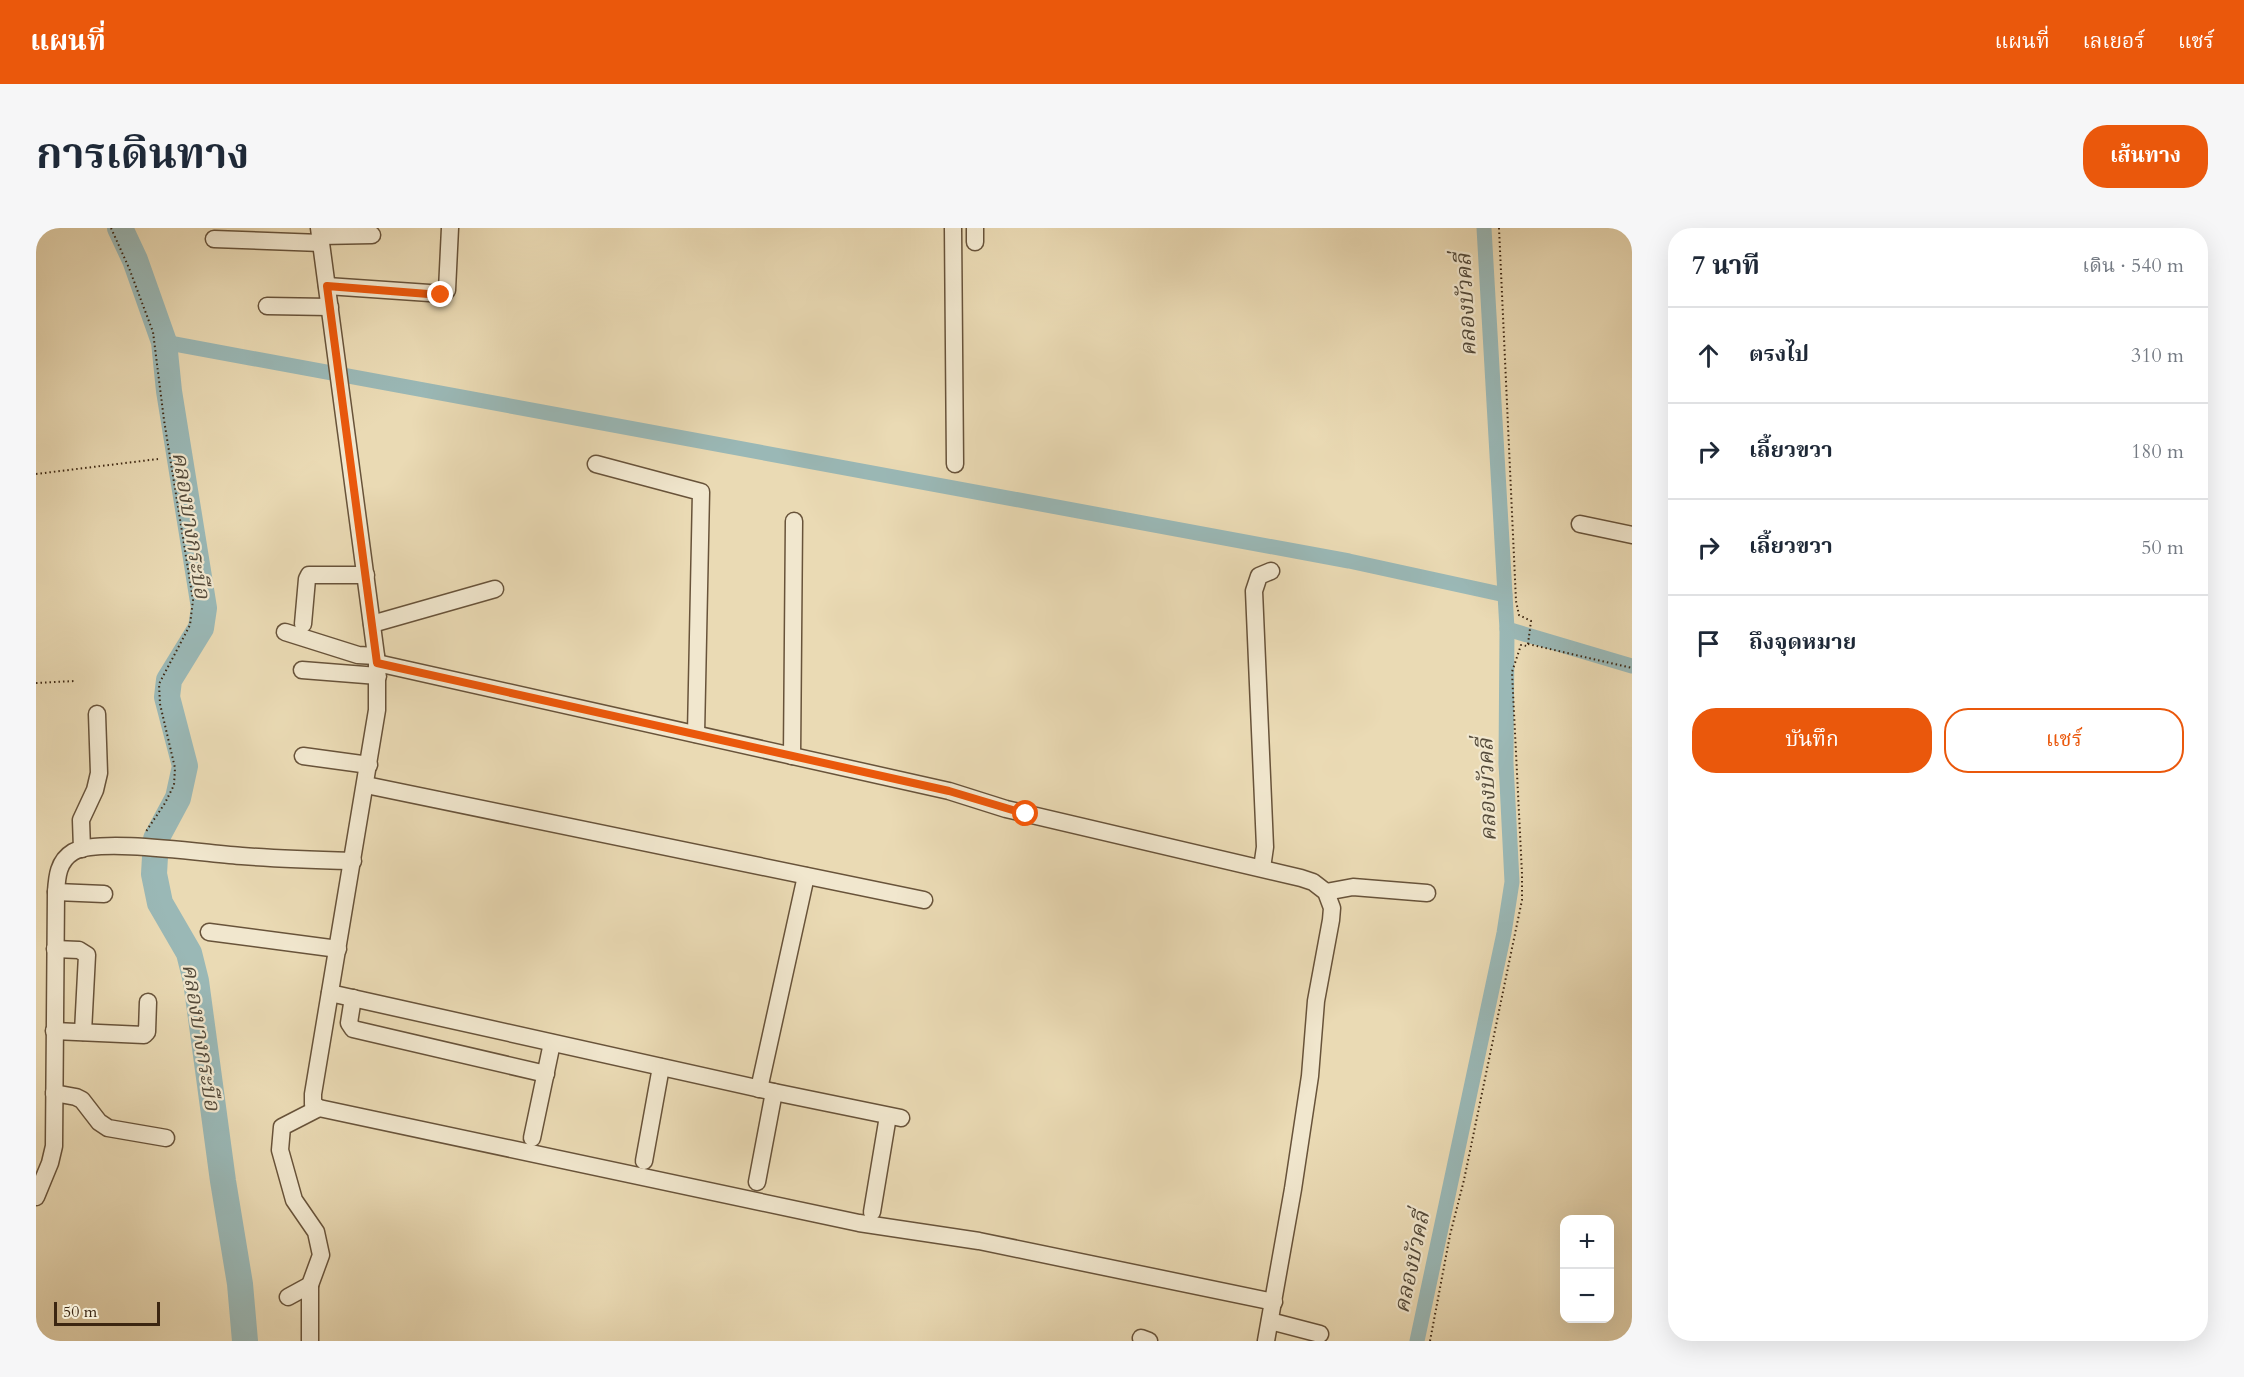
<!DOCTYPE html>
<html lang="th">
<head>
<meta charset="utf-8">
<style>
	:root { --surface:#fff; --page:#f6f6f7; --text:#1f2937; --muted:#747a83; --line:#e0e1e3; --accent:#ea580c }
	body { margin:0; font-family:Cardo,"Noto Serif Thai",serif; background:var(--page); color:var(--text) }
	.controls { position:absolute; right:18px; bottom:18px; display:grid; overflow:hidden; border-radius:12px; box-shadow:0 6px 24px #0002 }
	.controls button { width:54px; height:54px; display:grid; place-items:center; padding:0; border:0; border-bottom:2px solid var(--line); background:var(--surface); color:var(--text); font:30px sans-serif }
	.scale { position:absolute; left:18px; bottom:15px; width:106px; box-sizing:border-box; padding-left:6px; border:3px solid #3c2611; border-top:0; font-size:16px; line-height:21px; white-space:nowrap; color:#3c2611; -webkit-text-stroke:4px #f1e7ce; paint-order:stroke }
	.stop { position:absolute; width:18px; height:18px; margin:-14px; border:4px solid #ea580c; border-radius:50%; background:#fff }
	.stop.end { background:#ea580c; border-color:#fff; box-shadow:0 2px 6px #0008 }
	.list { margin:0; padding:0; list-style:none }
	h2 { display:flex; justify-content:space-between; align-items:center; height:78px; margin:0; padding:0 24px; font-size:26px }
	h2 small { font-size:20px; font-weight:400; color:var(--muted) }
	.list li { display:grid; grid-template-columns:39px 1fr auto; gap:18px; align-items:center; box-sizing:border-box; height:96px; padding:0 24px; border-top:2px solid var(--line) }
	.list b { display:block; font-size:22px; white-space:nowrap }
	.list em { font-size:20px; font-style:normal; color:var(--muted) }
	.actions { display:flex; gap:12px; padding:18px 24px }
	.actions a { flex:1; padding:14px 0; border:2px solid var(--accent); border-radius:24px; text-align:center; font-size:21px; color:var(--accent) }
	.actions .main { background:var(--accent); color:#fff }
	.icon { flex:none; width:33px; height:33px; fill:none; stroke:currentColor; stroke-width:2; stroke-linecap:round; stroke-linejoin:round }
	.map { position:relative; flex:none; width:1596px; height:1113px; overflow:hidden; border-radius:24px }
	header { display:flex; align-items:center; gap:36px; box-sizing:border-box; height:84px; padding:0 30px; background:var(--accent); color:#fff }
	header strong { font-size:28px }
	nav { display:flex; gap:33px; margin-inline-start:auto; font-size:21px }
	.intro { display:flex; align-items:center; justify-content:space-between; box-sizing:border-box; height:144px; padding:0 36px }
	h1 { margin:0; font-size:42px }
	.button { padding:15px 27px; border-radius:24px; background:var(--accent); color:#fff; font-size:21px; font-weight:700 }
	main { display:flex; gap:36px; padding:0 36px }
	aside { flex:1; background:var(--surface); border-radius:24px; box-shadow:0 6px 24px #0002 }
	.map>svg:first-child { display:block }
	.lines { fill:none; stroke-linecap:round; stroke-linejoin:round }
	.canal { stroke:#9ab8b6; stroke-width:15 }
	.river { stroke:#9ab8b6; stroke-width:26 }
	.minor-casing { stroke:#68533a; stroke-width:19 }
	.path { stroke:#3c2611; stroke-width:2; stroke-dasharray:1.5 3; stroke-linecap:butt }
	.minor { stroke:#f1e7ce; stroke-width:16 }
	.route { stroke:#ea580c; stroke-width:8 }
	.labels { text-anchor:middle; stroke-width:4.5; stroke-linejoin:round; paint-order:stroke }
	.water-label { font-size:22px; font-style:italic; fill:#544a3a; stroke:#f1e7ce }
</style>
</head>
<body>
<header>
<strong>แผนที่</strong>
<nav><a>แผนที่</a><a>เลเยอร์</a><a>แชร์</a></nav>
</header>
<div class="intro"><h1>การเดินทาง</h1><a class="button">เส้นทาง</a></div>
<main>
<div class="map">
<svg width="1596" height="1113" viewBox="0 0 1596 1113">
	<rect width="100%" height="100%" fill="#eadab4"/>
	<filter id="stains"><feTurbulence type="fractalNoise" baseFrequency=".00333" numOctaves="4"/><feColorMatrix values="0 0 0 0 .2 0 0 0 0 .09 0 0 0 0 .02 0 0 0 .5 -.17"/></filter>
	<radialGradient id="worn" r=".72"><stop offset=".6" stop-color="#630" stop-opacity="0"/><stop offset="1" stop-color="#630" stop-opacity=".3"/></radialGradient>
	<g class="lines">
		<!-- canal -->
		<g class="canal">
			<polyline points="128,114 1313,333 1469,367"/>
			<polyline points="1471,401 1596,438"/>
			<polyline points="1381,1113 1468,705 1476,654 1470,535 1471,401 1448,0"/>
		</g>
		<!-- river -->
		<polyline class="river" points="84,0 99,32 128,114 133,163 168,380 165,400 133,452 131,469 149,538 142,570 120,611 118,646 124,675 153,725 160,753 187,953 204,1056 209,1113"/>
		<!-- minor casing -->
		<g class="minor-casing">
			<g id="minor">
				<polyline points="283,0 341,435 341,482 277,866 277,876 283,880 823,995 943,1013 1238,1074"/>
				<polyline points="917,0 919,236"/>
				<polyline points="939,0 939,14"/>
				<polyline points="284,8 336,7"/>
				<polyline points="178,11 285,15"/>
				<polyline points="291,58 408,66 411,62 414,0"/>
				<polyline points="231,78 294,79"/>
				<polyline points="560,236 665,264 660,506"/>
				<polyline points="1544,296 1596,307"/>
				<polyline points="267,396 271,351 273,347 330,347"/>
				<polyline points="336,396 459,361"/>
				<polyline points="249,404 322,427 340,428"/>
				<polyline points="341,435 913,563 970,581 1265,650 1277,654 1290,664 1296,680 1295,692 1280,773 1274,848 1257,961 1230,1113"/>
				<polyline points="266,442 342,448"/>
				<polyline points="267,528 333,537"/>
				<polyline points="756,528 758,293"/>
				<polyline points="330,557 888,672"/>
				<polyline points="46,621 45,592 59,562 63,545 61,486"/>
				<polyline points="1226,640 1229,619 1218,363 1223,348 1235,343"/>
				<polyline points="20,664 68,666"/>
				<polyline points="1290,664 1317,659 1391,665"/>
				<polyline points="173,704 302,721"/>
				<polyline points="19,721 43,722 51,727 47,804"/>
				<polyline points="294,765 738,864 865,890"/>
				<polyline points="317,770 313,795 317,801 510,846"/>
				<polyline points="18,803 108,807 111,804 112,774"/>
				<polyline points="723,861 770,648"/>
				<polyline points="18,865 40,869 46,872 63,894 72,900 130,910"/>
				<polyline points="496,910 516,815"/>
				<polyline points="608,933 625,839"/>
				<polyline points="721,954 738,864"/>
				<path d="M0,969L14,935L18,918L20,664C21,649 22,633 37,624C63,609 172,626 206,628C243,631 280,632 317,633"/>
				<polyline points="836,984 852,888"/>
				<polyline points="274,1057 274,1113"/>
				<polyline points="252,1069 274,1057 285,1027 280,1004 258,972 244,922 246,899 283,880"/>
				<polyline points="1234,1093 1284,1106"/>
				<polyline points="1105,1110 1113,1113"/>
			</g>
		</g>
		<!-- path -->
		<g class="path">
			<polyline points="75,0 93,40 117,104 128,192 157,372 154,397 123,456 124,476 139,540 138,557 129,575 109,605"/>
			<polyline points="1463,0 1480,373 1483,387 1495,393 1492,416"/>
			<polyline points="0,246 122,231"/>
			<polyline points="0,455 39,453"/>
			<polyline points="1394,1113 1414,1007 1428,952 1486,672 1486,646 1476,444 1485,417 1491,418 1492,416 1596,440"/>
		</g>
		<!-- minor -->
		<use href="#minor" class="minor"/>
	</g>
	<g class="lines">
		<!-- route -->
		<polyline class="route" points="405,67 291,58 341,435 913,563 990,586"/>
	</g>
	<g class="labels">
		<!-- water labels -->
		<g class="water-label">
			<text transform="translate(1429 77) rotate(-93)" y="8">คลองบัวคลี่</text>
			<text transform="translate(156 297) rotate(81)" y="8">คลองบางกระบือ</text>
			<text transform="translate(1450 562) rotate(-92)" y="8">คลองบัวคลี่</text>
			<text transform="translate(166 809) rotate(81)" y="8">คลองบางกระบือ</text>
			<text transform="translate(1375 1034) rotate(-78)" y="8">คลองบัวคลี่</text>
		</g>
	</g>
	<rect width="100%" height="100%" filter="url(#stains)"/>
	<rect width="100%" height="100%" fill="url(#worn)"/>
</svg>
<div class="controls">
<button>+</button>
<button>−</button>
</div>
<div class="scale">50 m</div>
<div class="stop" style="left:990px;top:586px"></div>
<div class="stop end" style="left:405px;top:67px"></div>
</div>
<aside>
<h2>7 นาที<small>เดิน · 540 m</small></h2>
<ul class="list">
<li><svg class="icon" aria-label="ahead" viewBox="0 0 24 24"><path d="M12 20V5M6 11l6-6 6 6"/></svg><div><b>ตรงไป</b></div><em>310 m</em></li>
<li><svg class="icon" aria-label="right" viewBox="0 0 24 24"><path d="M7 20v-9h11M14 6l5 5-5 5"/></svg><div><b>เลี้ยวขวา</b></div><em>180 m</em></li>
<li><svg class="icon" aria-label="right" viewBox="0 0 24 24"><path d="M7 20v-9h11M14 6l5 5-5 5"/></svg><div><b>เลี้ยวขวา</b></div><em>50 m</em></li>
<li><svg class="icon" aria-label="arrive" viewBox="0 0 24 24"><path d="M6 21V4h12l-3 4 3 4H6"/></svg><div><b>ถึงจุดหมาย</b></div></li>
</ul>
<div class="actions"><a class="main">บันทึก</a><a>แชร์</a></div>
</aside>
</main>
</body>
</html>
